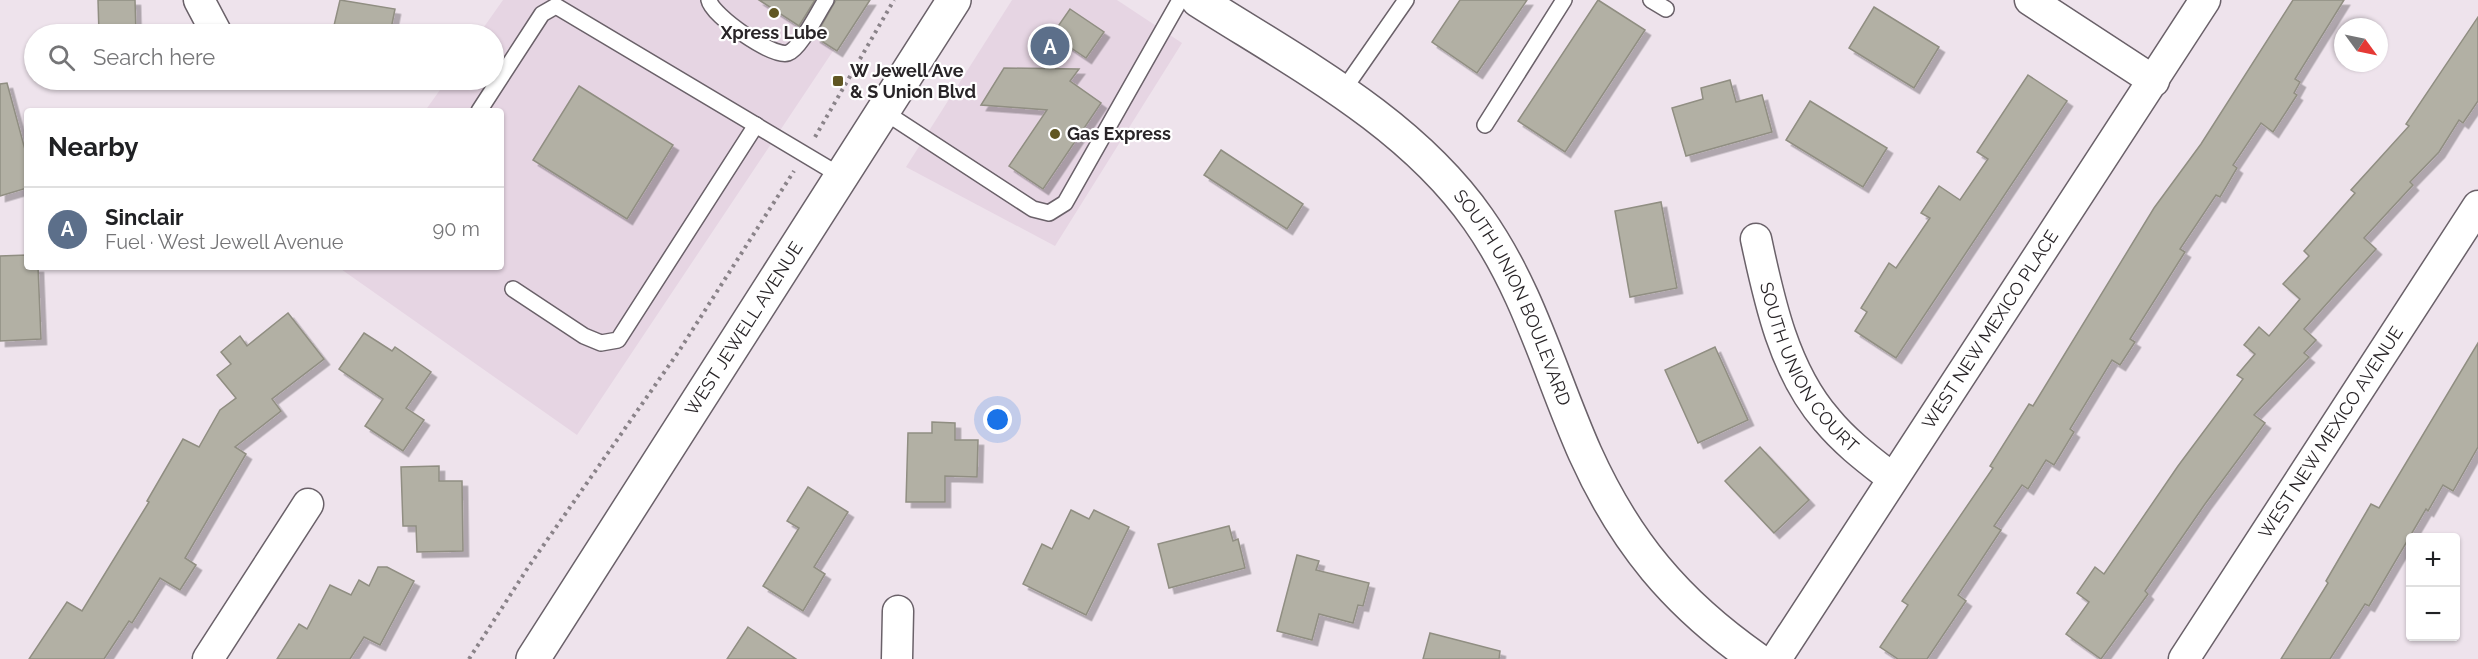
<!DOCTYPE html>
<html lang="en">
<head>
<meta charset="utf-8">
<style>
	:root { --surface:#fff; --page:#f6f6f6; --text:#202124; --muted:#757577; --line:#e0e0e0; --accent:#ea580c }
	body { margin:0; font-family:Raleway,sans-serif; background:var(--page); color:var(--text) }
	.controls { position:absolute; right:18px; bottom:18px; display:grid; overflow:hidden; border-radius:6px; box-shadow:0 2px 4px #0004 }
	.controls button { width:54px; height:54px; display:grid; place-items:center; padding:0; border:0; border-bottom:2px solid var(--line); background:var(--surface); color:var(--text); font:30px sans-serif }
	.compass { position:absolute; left:2334px; top:18px; width:54px; height:54px; border-radius:50%; background:var(--surface); box-shadow:0 2px 4px #0004; rotate:123deg }
	.you { position:absolute; left:998px; top:420px; width:21px; height:21px; margin:-15px; border:4px solid #fff; border-radius:50%; background:#1a73e8; box-shadow:0 0 0 9px #1a73e833 }
	.badge { display:grid; place-items:center; width:39px; height:39px; border-radius:50%; background:var(--accent); color:#fff; font-size:20px; font-weight:700 }
	.pin { position:absolute; translate:-50% -50%; border:3px solid #fff; box-shadow:0 2px 6px #0006 }
	.list { margin:0; padding:0; list-style:none }
	h2 { display:flex; justify-content:space-between; align-items:center; height:78px; margin:0; padding:0 24px; font-size:26px }
	h2 small { font-size:20px; font-weight:400; color:var(--muted) }
	.list li { display:grid; grid-template-columns:39px 1fr auto; gap:18px; align-items:center; box-sizing:border-box; height:84px; padding:0 24px; border-top:2px solid var(--line) }
	.list b { display:block; font-size:22px; white-space:nowrap }
	.list p { margin:0; font-size:20px; white-space:nowrap; color:var(--muted) }
	.list em { font-size:20px; font-style:normal; color:var(--muted) }
	.icon { flex:none; width:33px; height:33px; fill:none; stroke:currentColor; stroke-width:2; stroke-linecap:round; stroke-linejoin:round }
	.map { position:relative; flex:none; width:2478px; height:659px; overflow:hidden }
	.search { position:absolute; background:var(--surface); box-shadow:0 2px 4px #0004; left:24px; top:24px; width:480px; height:66px; display:flex; align-items:center; gap:15px; box-sizing:border-box; padding:0 21px; border-radius:33px; color:var(--muted); font-size:22px }
	.panel { position:absolute; background:var(--surface); box-shadow:0 2px 4px #0004; left:24px; top:108px; width:480px; height:162px; border-radius:6px }
	.map>svg:first-child { display:block }
	.built { fill:#e6d5e3 }
	.building { fill:#b2b0a4; stroke:#908e82; stroke-width:1.5; filter:url(#shadow) }
	.lines { fill:none; stroke-linecap:round; stroke-linejoin:round }
	.service-casing { stroke:#6a6169; stroke-width:18 }
	.minor-casing { stroke:#6a6169; stroke-width:33 }
	.secondary-casing { stroke:#6a6169; stroke-width:36 }
	.path { stroke:#8a8389; stroke-width:4; stroke-dasharray:3 4.5; stroke-linecap:butt }
	.service { stroke:#fff; stroke-width:15 }
	.minor { stroke:#fff; stroke-width:30 }
	.secondary { stroke:#fff; stroke-width:33 }
	.poi-dot { fill:#605622; stroke:#fff; stroke-width:2 }
	.labels { text-anchor:middle; stroke-width:4.5; stroke-linejoin:round; paint-order:stroke }
	.poi-label { font-size:18px; font-weight:bold; fill:#292528; stroke:#fff; text-anchor:start }
	.street-label { font-size:18px; fill:#292528; stroke:#fff }
</style>
</head>
<body>
<div class="map">
<svg width="2478" height="659" viewBox="0 0 2478 659">
	<defs>
		<filter id="shadow"><feDropShadow dx="5.5" dy="5.5" stdDeviation="0" flood-color="#0004"/></filter>
	</defs>
	<rect width="100%" height="100%" fill="#eee3ec"/>
	<!-- built -->
	<g class="built">
		<polygon points="503,0 867,0 577,435 338,267 501,267 501,111 425,111 447,80 494,80 494,34 479,34"/>
		<polygon points="1012,0 1117,0 1182,43 1055,246 906,167"/>
	</g>
	<!-- building -->
	<g class="building">
		<polygon points="98,0 135,0 136,34 99,34"/>
		<polygon points="340,0 395,9 390,34 332,34"/>
		<polygon points="759,0 815,0 799,26"/>
		<polygon points="836,0 870,0 837,51 815,37"/>
		<polygon points="1460,0 1527,0 1477,73 1432,42"/>
		<polygon points="1598,0 1645,30 1565,152 1518,121"/>
		<polygon points="2293,0 2344,0 2295,79 2300,82 2294,93 2297,95 2273,132 2261,123 2233,165 2237,168 2220,197 2216,195 2180,249 2185,252 2130,339 2135,342 2120,365 2112,360 2070,429 2074,432 2054,465 2046,460 2028,489 2022,485 1994,526 2001,530 1958,595 1966,601 1927,659 1898,659 1880,647 1908,605 1902,601 1993,468 1990,466 2029,404 2033,406 2154,208 2201,144"/>
		<polygon points="1874,7 1939,47 1914,88 1849,48"/>
		<polygon points="1070,9 1104,32 1086,58 1052,35"/>
		<polygon points="2478,17 2478,101 2463,123 2459,120 2439,152 2410,182 2413,185 2364,238 2376,249 2304,329 2316,340 2304,353 2309,357 2254,415 2265,423 2205,504 2145,591 2148,594 2101,659 2066,634 2089,602 2077,593 2095,567 2104,574 2178,466 2243,379 2237,375 2255,354 2244,345 2259,327 2269,336 2300,299 2283,284 2309,256 2304,251 2355,193 2351,190 2409,126 2406,124"/>
		<polygon points="1004,68 1079,69 1070,81 1101,103 1043,189 1009,166 1047,110 981,105"/>
		<polygon points="2028,75 2067,101 1896,358 1855,331 1867,312 1861,308 1889,263 1896,268 1930,218 1921,213 1939,186 1960,200 1988,159 1977,152"/>
		<polygon points="1730,80 1736,102 1762,95 1772,132 1686,156 1672,108 1703,99 1701,88"/>
		<polygon points="7,83 27,157 27,188 0,196 0,84"/>
		<polygon points="579,86 673,145 627,219 533,160"/>
		<polygon points="1810,101 1887,148 1863,187 1786,140"/>
		<polygon points="1221,150 1303,204 1287,229 1204,175"/>
		<polygon points="1661,202 1677,288 1630,297 1615,211"/>
		<polygon points="27,255 27,267 38,267 41,339 0,341 0,256"/>
		<polygon points="288,313 324,359 272,399 281,411 235,447 246,454 185,558 196,565 180,590 160,578 132,623 129,621 104,659 29,659 67,602 82,611 149,502 147,501 183,439 199,447 220,410 236,398 217,375 231,364 221,352 240,336 247,346"/>
		<polygon points="364,333 392,351 395,347 431,372 406,408 424,420 403,451 365,426 383,399 339,369"/>
		<polygon points="2478,343 2478,447 2453,491 2443,485 2428,511 2426,509 2369,606 2365,604 2330,659 2281,659 2328,583 2326,581 2371,504 2379,508"/>
		<polygon points="1715,347 1748,420 1698,443 1665,370"/>
		<polygon points="932,422 955,423 955,440 978,440 977,477 945,476 945,502 906,502 908,433 932,433"/>
		<polygon points="1760,447 1809,500 1774,533 1725,481"/>
		<polygon points="439,466 439,481 462,481 463,551 417,552 416,526 403,526 401,467"/>
		<polygon points="808,487 848,512 814,567 825,574 803,611 763,586 799,528 787,521"/>
		<polygon points="1071,510 1089,519 1094,510 1129,527 1086,615 1023,584 1042,544 1052,549"/>
		<polygon points="1229,526 1233,541 1238,539 1245,568 1169,588 1158,544"/>
		<polygon points="1297,555 1319,561 1316,570 1369,583 1363,606 1358,605 1353,623 1319,614 1312,640 1277,631"/>
		<polygon points="378,567 387,567 414,581 380,645 364,637 350,659 277,659 299,624 307,629 330,585 351,595 359,580 369,586"/>
		<polygon points="748,627 796,659 727,659"/>
		<polygon points="1430,633 1500,651 1499,659 1423,659"/>
	</g>
	<g class="lines">
		<!-- service casing -->
		<g class="service-casing">
			<g id="service">
				<path d="M709,0C712,16 773,58 788,53C800,49 818,12 826,0"/>
				<polyline points="1651,0 1666,9"/>
				<polyline points="1342,92 1406,0"/>
				<polyline points="479,111 542,14 556,6 841,176"/>
				<polyline points="883,111 1033,209 1049,213 1065,203 1180,0"/>
				<polyline points="1485,125 1564,0"/>
				<polyline points="513,289 584,336 601,343 618,340 756,125"/>
			</g>
		</g>
		<!-- minor casing -->
		<g class="minor-casing">
			<g id="minor">
				<polyline points="199,0 217,34"/>
				<polyline points="2030,0 2154,81"/>
				<path id="s1" d="M1756,239C1769,300 1784,371 1827,420C1846,443 1869,460 1892,478"/>
				<polyline points="208,659 308,504"/>
				<polyline points="897,659 898,611"/>
				<path id="s2" d="M1776,659L2205,0"/>
				<path id="s3" d="M2184,659L2478,206"/>
			</g>
		</g>
		<!-- secondary casing -->
		<g class="secondary-casing">
			<g id="secondary">
				<path id="s4" d="M1198,0C1297,63 1410,122 1478,219C1529,291 1550,374 1585,453C1625,542 1676,603 1756,659"/>
				<path id="s5" d="M533,659L954,0"/>
			</g>
		</g>
		<!-- path -->
		<g class="path">
			<polyline points="815,137 894,0"/>
			<polyline points="469,659 529,566 679,351 794,171"/>
		</g>
		<!-- service -->
		<use href="#service" class="service"/>
		<!-- minor -->
		<use href="#minor" class="minor"/>
		<!-- secondary -->
		<use href="#secondary" class="secondary"/>
	</g>
	<!-- markers -->
	<g class="poi-dot">
		<circle cx="774" cy="13" r="6"/>
		<rect x="832" y="75" width="12" height="12" rx="3"/>
		<circle cx="1055" cy="134" r="6"/>
	</g>
	<g class="labels">
		<!-- poi labels -->
		<g class="poi-label">
			<text x="774" y="39" text-anchor="middle">Xpress Lube</text>
			<text x="850" y="77">W Jewell Ave<tspan x="850" dy="21">&amp; S Union Blvd</tspan></text>
			<text x="1067" y="140">Gas Express</text>
		</g>
		<!-- street labels -->
		<g class="street-label">
			<text dy="6" stroke="none"><textPath href="#s4" startOffset="444">SOUTH UNION BOULEVARD</textPath></text>
			<text dy="6" stroke="none"><textPath href="#s5" startOffset="392">WEST JEWELL AVENUE</textPath></text>
			<text dy="6" stroke="none"><textPath href="#s2" startOffset="393">WEST NEW MEXICO PLACE</textPath></text>
			<text dy="6" stroke="none"><textPath href="#s1" startOffset="141">SOUTH UNION COURT</textPath></text>
			<text dy="6" stroke="none"><textPath href="#s3" startOffset="270">WEST NEW MEXICO AVENUE</textPath></text>
		</g>
	</g>
</svg>
<div class="controls">
<button>+</button>
<button>−</button>
</div>
<svg class="compass" viewBox="-18 -18 36 36"><path d="M0-13l5 13h-10z" fill="#e53935"/><path d="M0 13l5-13h-10z" fill="#757577"/></svg>
<div class="you"></div>
<div class="pin badge" style="left:1050px;top:46px;background:#5c6f8a">A</div>
<div class="search"><svg class="icon" aria-label="search" viewBox="0 0 24 24"><circle cx="10" cy="10" r="6"/><path d="M15 15l6 6"/></svg>Search here</div>
<section class="panel">
<h2>Nearby<small></small></h2>
<ul class="list">
<li><span class="badge" style="background:#5c6f8a">A</span><div><b>Sinclair</b><p>Fuel · West Jewell Avenue</p></div><em>90 m</em></li>
</ul>
</section>
</div>
</body>
</html>
